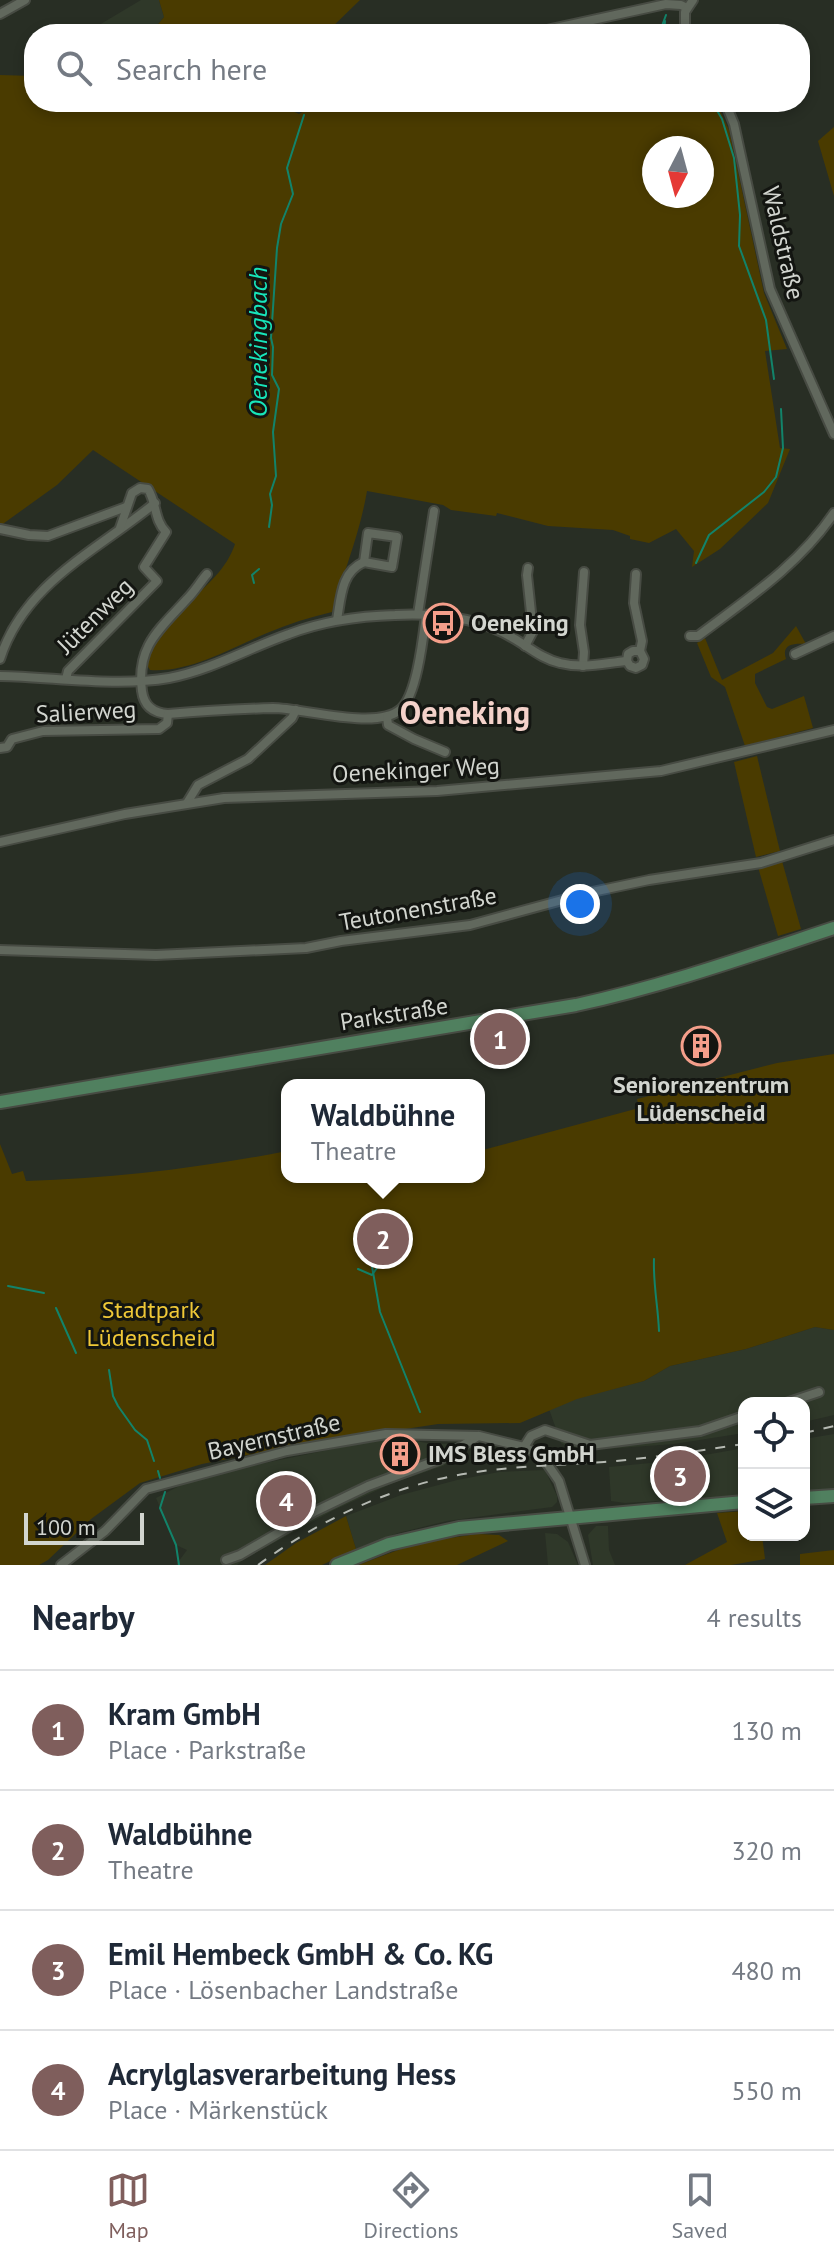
<!DOCTYPE html>
<html lang="en">
<head>
<meta charset="utf-8">
<style>
	:root { --surface:#fff; --page:#f2f2f3; --text:#1f2937; --muted:#747a83; --line:#e0e1e3; --accent:#7f5e5c }
	body { margin:0; font-family:"PT Sans",sans-serif; background:var(--page); color:var(--text) }
	.controls { position:absolute; right:24px; bottom:24px; display:grid; overflow:hidden; border-radius:16px; box-shadow:0 4px 12px #0003 }
	.controls button { width:72px; height:72px; display:grid; place-items:center; padding:0; border:0; border-bottom:2px solid var(--line); background:var(--surface); color:var(--text); font:40px sans-serif }
	.compass { position:absolute; left:642px; top:136px; width:72px; height:72px; border-radius:50%; background:var(--surface); box-shadow:0 4px 12px #0003; rotate:186deg }
	.scale { position:absolute; left:24px; bottom:20px; width:120px; box-sizing:border-box; padding-left:8px; border:4px solid #d2d5cf; border-top:0; font-size:22px; line-height:28px; white-space:nowrap; color:#d2d5cf; -webkit-text-stroke:6px #131511; paint-order:stroke }
	.you { position:absolute; left:580px; top:904px; width:28px; height:28px; margin:-20px; border:6px solid #fff; border-radius:50%; background:#1a73e8; box-shadow:0 0 0 12px #1a73e833 }
	.badge { display:grid; place-items:center; width:52px; height:52px; border-radius:50%; background:var(--accent); color:#fff; font-size:26px; font-weight:700 }
	.pin { position:absolute; translate:-50% -50%; border:4px solid #fff; box-shadow:0 2px 8px #0006 }
	.popup { position:absolute; left:281px; top:1079px; width:204px; height:104px; box-sizing:border-box; display:grid; place-content:center; border-radius:16px; background:var(--surface); filter:drop-shadow(0 2px 6px #0005); font-size:26px; white-space:nowrap; color:var(--muted) }
	.popup b { font-size:30px; color:var(--text) }
	.popup::after { content:''; position:absolute; left:50%; top:100%; margin-left:-16px; border:16px solid transparent; border-top-color:var(--surface) }
	.list { margin:0; padding:0; list-style:none }
	h2 { display:flex; justify-content:space-between; align-items:center; height:104px; margin:0; padding:0 32px; font-size:34px }
	h2 small { font-size:26px; font-weight:400; color:var(--muted) }
	.list li { display:grid; grid-template-columns:52px 1fr auto; gap:24px; align-items:center; box-sizing:border-box; height:120px; padding:0 32px; border-top:2px solid var(--line) }
	.list b { display:block; font-size:30px; white-space:nowrap }
	.list p { margin:0; font-size:26px; white-space:nowrap; color:var(--muted) }
	.list em { font-size:26px; font-style:normal; color:var(--muted) }
	.icon { flex:none; width:44px; height:44px; fill:none; stroke:currentColor; stroke-width:2; stroke-linecap:round; stroke-linejoin:round }
	.map { position:relative; flex:none; width:834px; height:1565px; overflow:hidden }
	.search { position:absolute; background:var(--surface); box-shadow:0 4px 12px #0003; left:24px; right:24px; top:24px; height:88px; display:flex; align-items:center; gap:20px; box-sizing:border-box; padding:0 28px; border-radius:32px; color:var(--muted); font-size:30px }
	.sheet { height:584px; background:var(--surface) }
	nav { display:flex; justify-content:space-around; align-items:center; box-sizing:border-box; height:112px; border-top:2px solid var(--line); background:var(--surface); font-size:22px; color:var(--muted) }
	nav a { display:grid; justify-items:center; gap:4px }
	nav .on { color:var(--accent) }
	.map>svg:first-child { display:block }
	.built { fill:#2f3829 }
	.green { fill:#4a3b00; fill-rule:evenodd }
	.lines { fill:none; stroke-linecap:round; stroke-linejoin:round }
	.stream { stroke:#12836a; stroke-width:2 }
	.street-casing { stroke:#474b43; stroke-width:12 }
	.secondary-casing { stroke:#474b43; stroke-width:16 }
	.street { stroke:#61685d; stroke-width:8 }
	.secondary { stroke:#50805f; stroke-width:12 }
	.rail { stroke:#b5b9b2; stroke-width:2; stroke-dasharray:10 10; stroke-linecap:butt }
	.labels { text-anchor:middle; stroke-width:6; stroke-linejoin:round; paint-order:stroke }
	.street-label { font-size:24px; fill:#d2d5cf; stroke:#131511 }
	.poi-label { font-size:24px; font-weight:bold; fill:#d2d5cf; stroke:#131511; text-anchor:start }
	.park-label { font-size:24px; fill:#efc837; stroke:#131511 }
	.water-label { font-size:26px; font-style:italic; fill:#17e6ba; stroke:#131511 }
	.district-label { font-size:32px; font-weight:bold; fill:#f4d2ca; stroke:#131511 }
</style>
</head>
<body>
<div class="map">
<svg width="834" height="1565" viewBox="0 0 834 1565">
	<rect width="100%" height="100%" fill="#282e24"/>
	<!-- built -->
	<g class="built">
		<polygon points="141,0 159,0 164,17 150,34 84,34"/>
		<polygon points="815,1327 834,1330 834,1415 804,1422 804,1403 744,1403 744,1433 674,1444 576,1451 561,1443 549,1409 577,1398 644,1381 670,1366 746,1349"/>
		<polygon points="834,1434 834,1490 804,1492 804,1439"/>
		<polygon points="401,1439 434,1444 480,1443 443,1466 393,1483 332,1511 244,1559 237,1565 176,1565 187,1550 176,1545 156,1498 183,1484 217,1473 377,1440"/>
		<polygon points="744,1448 744,1496 625,1503 611,1501 609,1467 671,1461"/>
		<polygon points="545,1470 557,1496 557,1502 552,1507 447,1521 398,1533 356,1549 346,1516 401,1495 457,1480 499,1472"/>
		<polygon points="596,1526 608,1526 609,1550 615,1565 593,1565 588,1535"/>
		<polygon points="545,1533 557,1534 568,1542 578,1565 548,1565"/>
	</g>
	<!-- green -->
	<g class="green">
		<polygon points="159,0 360,0 325,34 150,34 164,17"/>
		<path d="M0,75L34,76V102H273L299,114L318,102H716L729,130L764,293L787,349L765,351L780,448L790,449L768,503L720,549L692,567L694,551L676,529L649,543L630,539V536L613,530L548,526L497,513L496,516L451,510L443,505L367,491C360,533 344,571 332,612C310,617 288,624 267,633C231,648 190,673 150,670L147,665C153,613 219,593 235,544L93,450L57,485L0,526ZM654,148H702V196H654Z"/>
		<polygon points="834,127 834,196 818,141"/>
		<path d="M796,626L806,644C794,643 781,644 786,659L755,674V683L767,707L772,709L804,696L813,728L745,746L725,687L711,677L697,643L705,638L722,680L773,653Z"/>
		<polygon points="757,756 780,851 756,857 734,762"/>
		<polygon points="782,861 801,929 778,936 758,867"/>
		<path d="M834,1054V1330L815,1327L746,1349L670,1366L644,1381L577,1399L520,1423L438,1424L287,1447L202,1464L140,1483L91,1519L48,1560L39,1565H0V1144L12,1174L23,1171L26,1181C115,1178 200,1168 287,1151V1177H479V1151L639,1108L637,1099L777,1063Z"/>
		<polygon points="744,1511 744,1535 762,1535 765,1559 731,1565 685,1565 727,1542 717,1513"/>
		<polygon points="346,1516 356,1549 322,1565 265,1565 296,1543"/>
		<polygon points="477,1534 499,1535 508,1541 457,1565 358,1565 417,1543"/>
		<polygon points="834,1550 834,1565 800,1565 800,1554"/>
	</g>
	<g class="lines">
		<!-- stream -->
		<g class="stream">
			<polyline points="659,34 666,15"/>
			<polyline points="664,34 665,21"/>
			<polyline points="712,102 722,119 734,158 740,215 739,246 766,320 774,379"/>
			<polyline points="269,527 272,505 270,494 276,476 273,432 279,389 272,375 273,347 271,338 277,248 281,224 293,194 287,168 304,115"/>
			<polyline points="696,563 709,535 764,492 776,477 783,448 781,409"/>
			<polyline points="254,583 252,575 259,569"/>
			<polyline points="370,1255 380,1312 420,1412"/>
			<path d="M654,1259C653,1284 658,1306 659,1331"/>
			<polyline points="358,1269 372,1275 381,1262"/>
			<polyline points="8,1286 44,1293"/>
			<polyline points="56,1308 76,1353"/>
			<polyline points="109,1370 113,1396 118,1406 135,1430 147,1440 154,1461"/>
			<polyline points="158,1471 160,1478"/>
			<polyline points="165,1492 160,1508 176,1545 179,1565"/>
		</g>
		<!-- street casing -->
		<g class="street-casing">
			<g id="street">
				<polyline points="0,14 25,0"/>
				<polyline points="528,34 666,4 681,5 687,8"/>
				<polyline points="685,34 685,12 693,0"/>
				<polyline points="725,102 734,124 770,289 834,434"/>
				<polyline points="0,529 29,535 48,536 126,507"/>
				<polygon points="368,533 397,537 392,567 364,562"/>
				<path d="M207,574C200,582 195,591 187,599C160,629 136,646 142,691C144,706 153,713 168,714C202,711 238,709 273,708C303,708 377,731 401,709C417,694 423,638 426,615"/>
				<polyline points="636,574 634,603 642,641 640,651"/>
				<polyline points="418,614 434,511"/>
				<path d="M337,620C341,597 341,572 364,562"/>
				<path d="M690,636H698C747,599 799,565 834,513"/>
				<polyline points="525,646 533,631 527,575 528,568"/>
				<polyline points="795,654 834,636"/>
				<path d="M0,659C24,583 98,550 155,503"/>
				<polyline points="583,666 584,652 580,625 584,572"/>
				<path d="M0,676C54,677 117,687 169,678C211,670 249,648 289,634C323,621 359,616 395,615C435,613 478,617 513,638C529,647 542,659 560,663C583,669 604,663 627,661L630,666L636,668L642,665L644,659L640,651H633L628,654L627,661"/>
				<path d="M66,679L68,671L157,581L144,567L166,532C154,520 157,504 148,489L140,488L132,493L120,528"/>
				<polyline points="387,717 388,725 414,739 445,752"/>
				<polyline points="0,748 7,747 12,739 43,731 159,729 167,723 168,714"/>
				<polyline points="187,803 198,785 248,759 292,718 296,710"/>
				<polyline points="0,842 125,814 224,798 437,791 661,771 834,730"/>
				<polyline points="0,950 156,955 306,948 341,941 470,925 592,892 649,880 761,863 834,840"/>
				<polyline points="786,1403 819,1392"/>
				<polyline points="524,1447 531,1436 545,1430 590,1445 700,1431 744,1416"/>
				<polyline points="226,1560 240,1555 314,1512 368,1486 441,1459 478,1436"/>
				<polyline points="61,1565 105,1531 146,1489 287,1451 386,1434 479,1436 524,1447 538,1454 548,1465 559,1481 585,1565"/>
			</g>
		</g>
		<!-- secondary casing -->
		<g class="secondary-casing">
			<g id="secondary">
				<path d="M0,1102L576,1005C664,986 749,956 834,928"/>
				<polyline points="804,1498 834,1496"/>
				<polyline points="337,1565 389,1544 459,1528 744,1502"/>
			</g>
		</g>
		<!-- street -->
		<use href="#street" class="street"/>
		<!-- secondary -->
		<use href="#secondary" class="secondary"/>
		<!-- rail -->
		<g class="rail">
			<polyline points="804,1433 834,1426"/>
			<path d="M258,1565C313,1525 373,1495 439,1479C494,1466 549,1466 604,1462C651,1458 697,1451 744,1444"/>
		</g>
	</g>
	<!-- icons -->
	<defs>
		<g id="bus-ring" transform="scale(2)"><circle r="9.5" fill="#131511" stroke="#f49e8a" stroke-width="1.5"/><path d="M-5-6H5V4H4V6H2V4H-2V6H-4V4H-5ZM-3.5-4V0h7V-4ZM-3.5 1.2v1.5H-2V1.2ZM2 1.2v1.5H3.5V1.2Z" fill="#f49e8a"/></g>
		<g id="building-ring" transform="scale(2)"><circle r="9.5" fill="#131511" stroke="#f49e8a" stroke-width="1.5"/><path d="M-4-6H4V6H1V3H-1V6H-4ZM-2.5-4.3h1.7v1.8h-1.7ZM.8-4.3h1.7v1.8H.8ZM-2.5-1h1.7V.8h-1.7ZM.8-1h1.7V.8H.8Z" fill="#f49e8a"/></g>
	</defs>
	<g fill-rule="evenodd">
		<use href="#bus-ring" x="443" y="623"/>
		<use href="#building-ring" x="701" y="1046"/>
		<use href="#building-ring" x="400" y="1454"/>
	</g>
	<g class="labels">
		<!-- street labels -->
		<g class="street-label">
			<text transform="translate(783 243) rotate(77)" y="8">Waldstraße</text>
			<text transform="translate(95 616) rotate(-45)" y="8">Jütenweg</text>
			<text transform="translate(86 712) rotate(-3)" y="8">Salierweg</text>
			<text transform="translate(416 770) rotate(-3)" y="8">Oenekinger Weg</text>
			<text transform="translate(418 909) rotate(-10)" y="8">Teutonenstraße</text>
			<text transform="translate(394 1014) rotate(-9)" y="8">Parkstraße</text>
			<text transform="translate(274 1437) rotate(-13)" y="8">Bayernstraße</text>
		</g>
		<!-- poi labels -->
		<g class="poi-label">
			<text x="471" y="631">Oeneking</text>
			<text x="701" y="1093" text-anchor="middle">Seniorenzentrum<tspan x="701" dy="28">Lüdenscheid</tspan></text>
			<text x="428" y="1462">IMS Bless GmbH</text>
		</g>
		<!-- park labels -->
		<g class="park-label">
			<text x="151" y="1318">Stadtpark<tspan x="151" dy="28">Lüdenscheid</tspan></text>
		</g>
		<!-- water labels -->
		<g class="water-label">
			<text transform="translate(258 342) rotate(-90)" y="9">Oenekingbach</text>
		</g>
		<!-- district labels -->
		<g class="district-label">
			<text x="465" y="724">Oeneking</text>
		</g>
	</g>
</svg>
<div class="controls">
<button><svg class="icon" aria-label="locate" viewBox="0 0 24 24"><circle cx="12" cy="12" r="6"/><path d="M12 2v4M12 18v4M2 12h4M18 12h4"/></svg></button>
<button><svg class="icon" aria-label="layers" viewBox="0 0 24 24"><path d="M12 4l9 5-9 5-9-5zM3 14l9 5 9-5"/></svg></button>
</div>
<svg class="compass" viewBox="-18 -18 36 36"><path d="M0-13l5 13h-10z" fill="#e53935"/><path d="M0 13l5-13h-10z" fill="#747a83"/></svg>
<div class="scale">100 m</div>
<div class="you"></div>
<div class="pin badge" style="left:500px;top:1039px">1</div>
<div class="pin badge" style="left:383px;top:1239px">2</div>
<div class="popup"><b>Waldbühne</b>Theatre</div>
<div class="pin badge" style="left:680px;top:1476px">3</div>
<div class="pin badge" style="left:286px;top:1501px">4</div>
<div class="search"><svg class="icon" aria-label="search" viewBox="0 0 24 24"><circle cx="10" cy="10" r="6"/><path d="M15 15l6 6"/></svg>Search here</div>
</div>
<section class="sheet">
<h2>Nearby<small>4 results</small></h2>
<ul class="list">
<li><span class="badge">1</span><div><b>Kram GmbH</b><p>Place · Parkstraße</p></div><em>130 m</em></li>
<li><span class="badge">2</span><div><b>Waldbühne</b><p>Theatre</p></div><em>320 m</em></li>
<li><span class="badge">3</span><div><b>Emil Hembeck GmbH &amp; Co. KG</b><p>Place · Lösenbacher Landstraße</p></div><em>480 m</em></li>
<li><span class="badge">4</span><div><b>Acrylglasverarbeitung Hess</b><p>Place · Märkenstück</p></div><em>550 m</em></li>
</ul>
</section>
<nav>
<a class="on"><svg class="icon" aria-label="map" viewBox="0 0 24 24"><path d="M3 6l6-2 6 2 6-2v14l-6 2-6-2-6 2zM9 4v14M15 6v14"/></svg>Map</a>
<a><svg class="icon" aria-label="directions" viewBox="0 0 24 24"><path d="M12 3l9 9-9 9-9-9zM9 14v-3h6M13 9l2 2-2 2"/></svg>Directions</a>
<a><svg class="icon" aria-label="saved" viewBox="0 0 24 24"><path d="M7 4h10v16l-5-4-5 4z"/></svg>Saved</a>
</nav>
</body>
</html>
